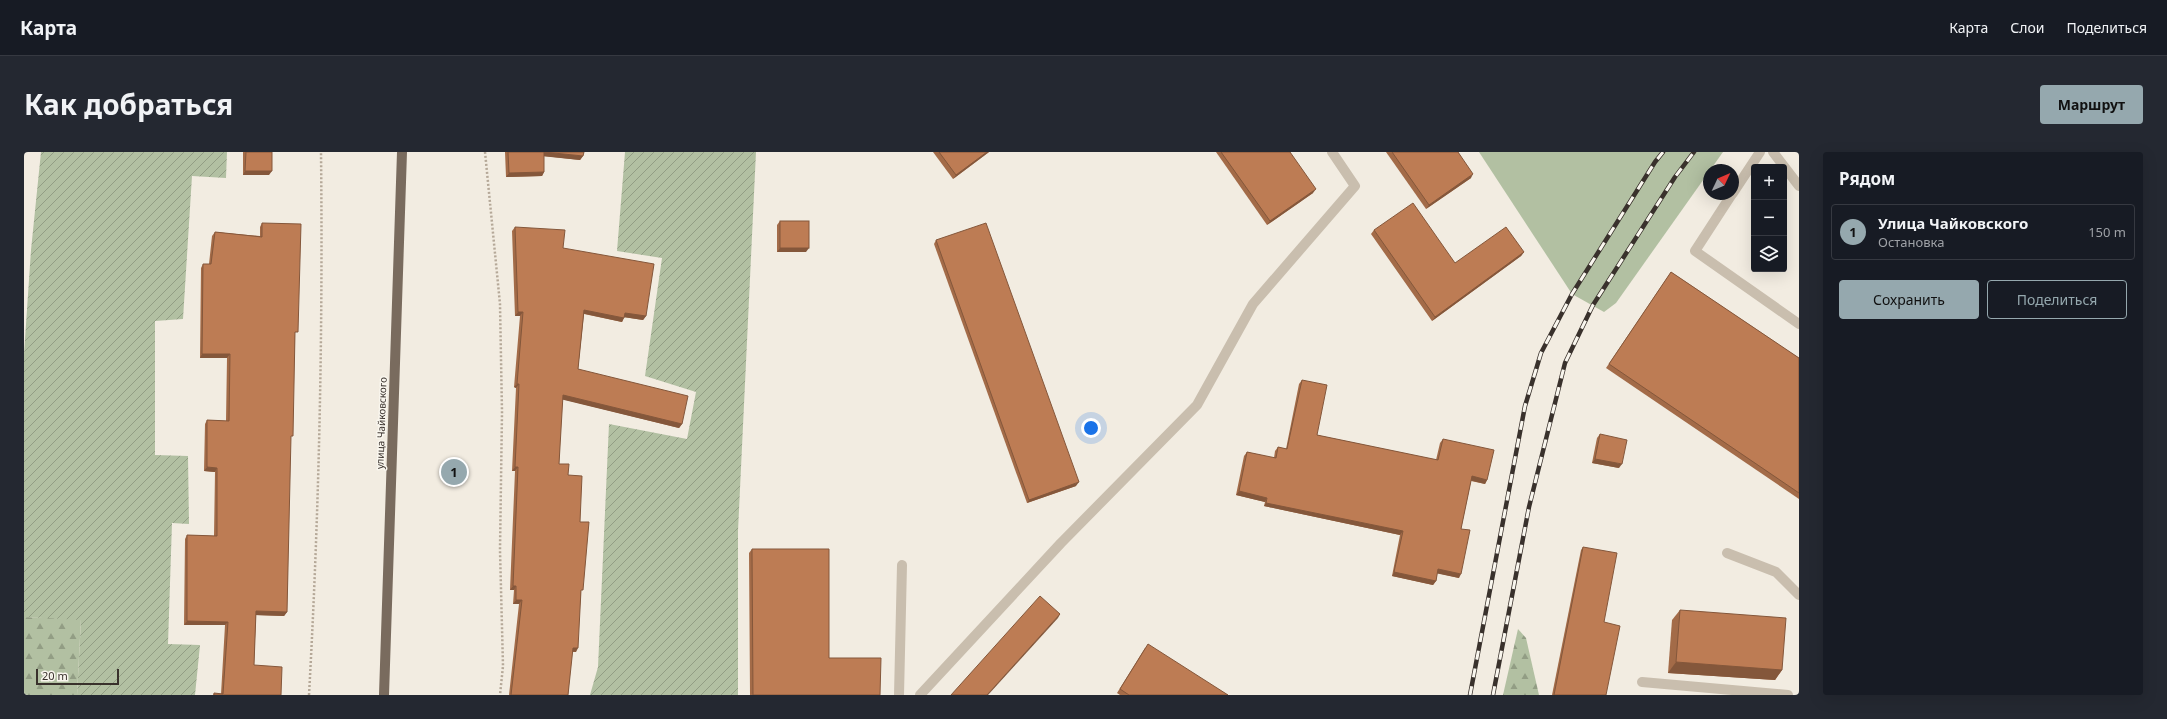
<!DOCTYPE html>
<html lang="ru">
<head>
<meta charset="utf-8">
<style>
	:root { --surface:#171b24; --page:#242831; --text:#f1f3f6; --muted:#9ea1a6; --line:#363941; --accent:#95a8ae }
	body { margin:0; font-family:"Noto Sans",sans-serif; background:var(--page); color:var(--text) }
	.controls { position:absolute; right:12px; top:12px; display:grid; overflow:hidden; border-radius:4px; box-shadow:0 4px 16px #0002 }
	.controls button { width:36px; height:36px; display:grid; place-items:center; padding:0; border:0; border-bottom:1px solid var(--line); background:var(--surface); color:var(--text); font:20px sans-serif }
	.compass { position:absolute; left:1679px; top:12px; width:36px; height:36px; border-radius:50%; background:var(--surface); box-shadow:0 4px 16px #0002; rotate:46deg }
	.scale { position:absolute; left:12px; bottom:10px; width:83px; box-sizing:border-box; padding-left:4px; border:2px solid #39312c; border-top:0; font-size:11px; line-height:14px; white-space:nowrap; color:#39312c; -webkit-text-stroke:3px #f9f6ee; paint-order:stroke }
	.you { position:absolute; left:1067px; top:276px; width:14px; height:14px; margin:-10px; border:3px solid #fff; border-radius:50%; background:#1a73e8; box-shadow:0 0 0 6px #1a73e833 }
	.badge { display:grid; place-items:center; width:26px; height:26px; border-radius:50%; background:var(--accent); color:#111; font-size:13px; font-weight:700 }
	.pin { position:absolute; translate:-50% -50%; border:2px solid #fff; box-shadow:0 1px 4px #0006 }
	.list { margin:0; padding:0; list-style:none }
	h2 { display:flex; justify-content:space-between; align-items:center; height:52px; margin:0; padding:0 16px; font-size:17px }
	h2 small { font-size:13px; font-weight:400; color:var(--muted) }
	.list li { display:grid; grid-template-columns:26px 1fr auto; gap:12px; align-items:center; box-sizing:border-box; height:56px; margin:0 8px 8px; padding:0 8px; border:1px solid var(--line); border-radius:4px }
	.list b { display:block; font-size:15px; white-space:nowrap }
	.list p { margin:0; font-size:13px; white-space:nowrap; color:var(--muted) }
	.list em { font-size:13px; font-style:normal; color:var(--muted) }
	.actions { display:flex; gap:8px; padding:12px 16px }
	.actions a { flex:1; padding:9px 0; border:1px solid var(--accent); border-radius:4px; text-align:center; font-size:14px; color:var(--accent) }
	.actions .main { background:var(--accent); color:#111 }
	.icon { flex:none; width:22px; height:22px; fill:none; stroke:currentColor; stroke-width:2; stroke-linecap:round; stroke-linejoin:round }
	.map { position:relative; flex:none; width:1775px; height:543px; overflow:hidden; border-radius:4px }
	header { display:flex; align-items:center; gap:24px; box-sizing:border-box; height:56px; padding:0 20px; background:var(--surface); border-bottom:1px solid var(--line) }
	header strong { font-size:19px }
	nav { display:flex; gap:22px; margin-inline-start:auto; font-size:14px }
	.intro { display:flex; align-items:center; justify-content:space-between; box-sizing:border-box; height:96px; padding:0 24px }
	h1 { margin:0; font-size:28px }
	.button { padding:10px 18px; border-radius:4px; background:var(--accent); color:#111; font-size:14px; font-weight:700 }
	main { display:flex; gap:24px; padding:0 24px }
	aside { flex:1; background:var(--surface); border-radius:4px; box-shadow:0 4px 16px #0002 }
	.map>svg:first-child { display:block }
	.grass { fill:#b2c0a2 }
	.forest { fill:url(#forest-firs) }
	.garden { fill:url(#garden-furrows) }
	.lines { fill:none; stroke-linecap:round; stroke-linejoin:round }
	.path { stroke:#b5a898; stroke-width:2.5; stroke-dasharray:2 2; stroke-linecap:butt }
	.service { stroke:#c9beae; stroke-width:10 }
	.primary { stroke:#796b5e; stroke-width:10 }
	.rail-casing { stroke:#39312c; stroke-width:4.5 }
	.rail { stroke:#f9f6ee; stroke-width:3; stroke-dasharray:9; stroke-linecap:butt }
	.wall { fill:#a36b48 }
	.shaded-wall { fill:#84573b }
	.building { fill:#bd7c54; stroke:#84573b }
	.labels { text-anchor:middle; stroke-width:3; stroke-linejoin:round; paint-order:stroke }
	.street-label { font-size:10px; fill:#39312c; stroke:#f9f6ee }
</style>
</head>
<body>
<header>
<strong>Карта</strong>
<nav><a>Карта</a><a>Слои</a><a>Поделиться</a></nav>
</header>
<div class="intro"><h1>Как добраться</h1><a class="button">Маршрут</a></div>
<main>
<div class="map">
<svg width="1775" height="543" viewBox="0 0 1775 543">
	<defs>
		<pattern id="forest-firs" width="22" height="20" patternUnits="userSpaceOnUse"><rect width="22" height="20" fill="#b2c0a2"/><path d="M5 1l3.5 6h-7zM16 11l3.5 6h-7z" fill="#929d84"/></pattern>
		<pattern id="garden-furrows" width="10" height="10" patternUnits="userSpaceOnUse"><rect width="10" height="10" fill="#b2c0a2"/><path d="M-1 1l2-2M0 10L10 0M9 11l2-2" fill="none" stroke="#929d84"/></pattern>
	</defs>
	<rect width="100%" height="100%" fill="#f2ece1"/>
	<!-- grass -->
	<polygon class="grass" points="1455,0 1699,0 1592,151 1580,160 1548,142"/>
	<!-- forest -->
	<g class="forest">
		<polygon points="0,465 57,467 53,543 0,543"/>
		<polygon points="1494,477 1502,486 1515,543 1479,543"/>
	</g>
	<!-- garden -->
	<g class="garden">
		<polygon points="17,0 203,0 202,26 168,24 159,167 131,169 131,303 164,304 165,372 148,371 144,492 176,493 171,543 53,543 57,468 0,465 0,202 7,98"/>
		<polygon points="601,0 732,0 714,379 714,543 566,543 574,515 585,272 663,287 672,240 621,224 638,106 593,99"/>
	</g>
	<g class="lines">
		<!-- path -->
		<g class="path">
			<polyline points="461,0 476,152 478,260 476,398 479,514 476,543"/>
			<path d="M285,543C295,362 299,181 297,0"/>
		</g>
		<!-- service -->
		<g class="service">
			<polyline points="1749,0 1775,34"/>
			<polyline points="1709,41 1736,0"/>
			<polyline points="1708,42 1671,99 1775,172"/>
			<polyline points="1703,401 1752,420 1775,443"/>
			<polyline points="1618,530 1764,543"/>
			<polyline points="875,543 878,413"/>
			<polyline points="896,543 1037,391 1173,253 1229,152 1331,34 1308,0"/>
		</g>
		<!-- primary -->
		<polyline class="primary" points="360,543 378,0"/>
		<!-- rail casing -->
		<g class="rail-casing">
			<g id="rail">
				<polyline points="1446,543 1501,254 1517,201 1548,142 1631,10 1639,0"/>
				<polyline points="1469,543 1505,355 1541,211 1569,153 1651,25 1670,0"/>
			</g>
		</g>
		<!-- rail -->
		<use href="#rail" class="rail"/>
	</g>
	<!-- wall -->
	<g class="wall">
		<polygon points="219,0 248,0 245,23 219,23"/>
		<polygon points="481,0 560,0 559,4 556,8 520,4 520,20 518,24 482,25"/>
		<polygon points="909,0 965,0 929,27"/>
		<polygon points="1192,0 1266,0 1289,41 1243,73"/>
		<polygon points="1362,0 1434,0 1447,26 1402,57"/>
		<polygon points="756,69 782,100 753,100 753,73"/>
		<polygon points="238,71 271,184 266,288 263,460 260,464 232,463 230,513 257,543 189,543 190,541 197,542 201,473 160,473 161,387 163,383 190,384 191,320 180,319 181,272 183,268 202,269 203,206 176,206 177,116 179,112 185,112 188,84 191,80 236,84 236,75"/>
		<polygon points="491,75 539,96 622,164 619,168 600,165 598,170 560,162 554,217 658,272 655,276 538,247 535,312 544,323 556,370 557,442 552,500 548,500 544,543 485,543 495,452 489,452 490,438 486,438 491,319 488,319 492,236 490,235 496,164 491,164 488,79"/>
		<polygon points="1350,78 1431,111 1500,100 1497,104 1408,169 1347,82"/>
		<polygon points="912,88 1052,334 1003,351 910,92"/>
		<polygon points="1647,120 1775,206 1775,347 1582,216"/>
		<polygon points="1278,228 1293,283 1412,308 1416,291 1419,287 1463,328 1461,332 1447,329 1437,377 1435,426 1413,421 1412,429 1409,433 1368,424 1376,383 1240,354 1241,350 1212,343 1220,304 1223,300 1250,306 1251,299 1254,295 1262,297 1275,232"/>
		<polygon points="1576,282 1595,316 1568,311 1573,286"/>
		<polygon points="1559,395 1582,543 1528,543 1557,398"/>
		<polygon points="728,397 805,506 856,543 726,543 725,401"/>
		<polygon points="1656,458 1758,518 1751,528 1644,521 1648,468"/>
		<polygon points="1121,496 1204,543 1096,543 1093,541"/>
	</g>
	<!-- shaded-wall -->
	<g class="shaded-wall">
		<polygon points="520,0 559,4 556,8 517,4"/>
		<polygon points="963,0 965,0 929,27 932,23"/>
		<polygon points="221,19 248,19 245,23 219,23"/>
		<polygon points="520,20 518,24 482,25 485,21"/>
		<polygon points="1449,22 1447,26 1402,57 1405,53"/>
		<polygon points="1292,37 1289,41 1243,73 1246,69"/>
		<polygon points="756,96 785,96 782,100 753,100"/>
		<polygon points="1500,100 1497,104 1408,169 1411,165"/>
		<polygon points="560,158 600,166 598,170 557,161"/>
		<polygon points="494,160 499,160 496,164 491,164"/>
		<polygon points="601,161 622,164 619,168 599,165"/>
		<polygon points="178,202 206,202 203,206 176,206"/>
		<polygon points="493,232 495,232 492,236 490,235"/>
		<polygon points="539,243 658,272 655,276 536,247"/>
		<polygon points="1571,307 1598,312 1595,316 1568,311"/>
		<polygon points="183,315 193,316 191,320 180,319"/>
		<polygon points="491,315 494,315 491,319 488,319"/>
		<polygon points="1448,324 1463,328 1461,332 1445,328"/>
		<polygon points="1055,330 1052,334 1003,351 1005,348"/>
		<polygon points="1215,339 1243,346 1241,350 1212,343"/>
		<polygon points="1242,351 1379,379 1376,383 1240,354"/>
		<polygon points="1414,417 1437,422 1435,426 1411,421"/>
		<polygon points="1370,420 1412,429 1409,433 1368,424"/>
		<polygon points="489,434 492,434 490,438 486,438"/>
		<polygon points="492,448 498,448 495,452 489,452"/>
		<polygon points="232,459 263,460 260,464 229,463"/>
		<polygon points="1036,462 1034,466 964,543 963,543"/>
		<polygon points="163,469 204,470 201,473 160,473"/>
		<polygon points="549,496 554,496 552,500 546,499"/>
		<polygon points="1652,510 1758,518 1751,528 1644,521"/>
	</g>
	<!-- building -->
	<g class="building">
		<polygon points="222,0 248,0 248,19 221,19"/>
		<polygon points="484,0 560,0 559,4 520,0 520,20 485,21"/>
		<polygon points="915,0 963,0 932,23"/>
		<polygon points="1197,0 1266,0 1292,37 1246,69"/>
		<polygon points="1368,0 1434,0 1449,22 1405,53"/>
		<polygon points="1389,51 1431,111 1482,75 1500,100 1411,165 1350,78"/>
		<rect x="756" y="69" width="29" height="27"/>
		<polygon points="238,71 277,72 274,180 271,180 269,284 267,284 263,460 232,459 230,513 258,515 257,543 190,543 190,541 199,542 204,470 163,469 163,383 193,384 193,316 183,315 183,268 205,269 206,202 178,202 179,112 187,112 191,80 238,85"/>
		<polygon points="962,71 1055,330 1005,348 912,88"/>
		<polygon points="491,75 541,78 539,96 630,112 622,164 601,161 600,166 560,158 554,217 664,244 658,272 539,243 535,312 545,312 544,323 558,324 556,370 565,370 559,438 557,438 554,496 549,496 544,543 487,543 498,448 492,448 492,434 489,434 494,315 491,315 495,232 493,232 499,160 494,160"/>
		<polygon points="1647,120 1775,206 1775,341 1585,212"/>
		<polygon points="1278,228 1303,233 1293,283 1414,308 1419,287 1470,298 1463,328 1448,324 1437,377 1446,378 1437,422 1414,417 1412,429 1370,420 1379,379 1242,351 1243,346 1215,339 1223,300 1252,306 1254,295 1263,297"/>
		<polygon points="1576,282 1603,288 1598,312 1571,307"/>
		<polygon points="1559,395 1593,401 1580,470 1596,474 1582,543 1530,543"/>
		<polygon points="728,397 805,397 805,506 857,506 856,543 729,543"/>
		<polygon points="1016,444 1036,462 963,543 927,543"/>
		<polygon points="1656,458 1762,466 1758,518 1652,510"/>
		<polygon points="1124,492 1204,543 1105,543 1096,537"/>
	</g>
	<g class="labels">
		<!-- street labels -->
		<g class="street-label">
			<text transform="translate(357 271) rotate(-88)" y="4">улица Чайковского</text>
		</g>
	</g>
</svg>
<div class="controls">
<button>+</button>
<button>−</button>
<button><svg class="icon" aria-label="layers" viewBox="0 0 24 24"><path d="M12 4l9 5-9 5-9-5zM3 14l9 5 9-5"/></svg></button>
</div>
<svg class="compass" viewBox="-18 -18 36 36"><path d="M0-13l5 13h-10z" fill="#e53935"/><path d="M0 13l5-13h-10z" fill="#9ea1a6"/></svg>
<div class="scale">20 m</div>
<div class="you"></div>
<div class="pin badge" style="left:430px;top:320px">1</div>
</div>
<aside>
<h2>Рядом<small></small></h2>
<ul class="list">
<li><span class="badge">1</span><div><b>Улица Чайковского</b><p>Остановка</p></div><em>150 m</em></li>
</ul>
<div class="actions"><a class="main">Сохранить</a><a>Поделиться</a></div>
</aside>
</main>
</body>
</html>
